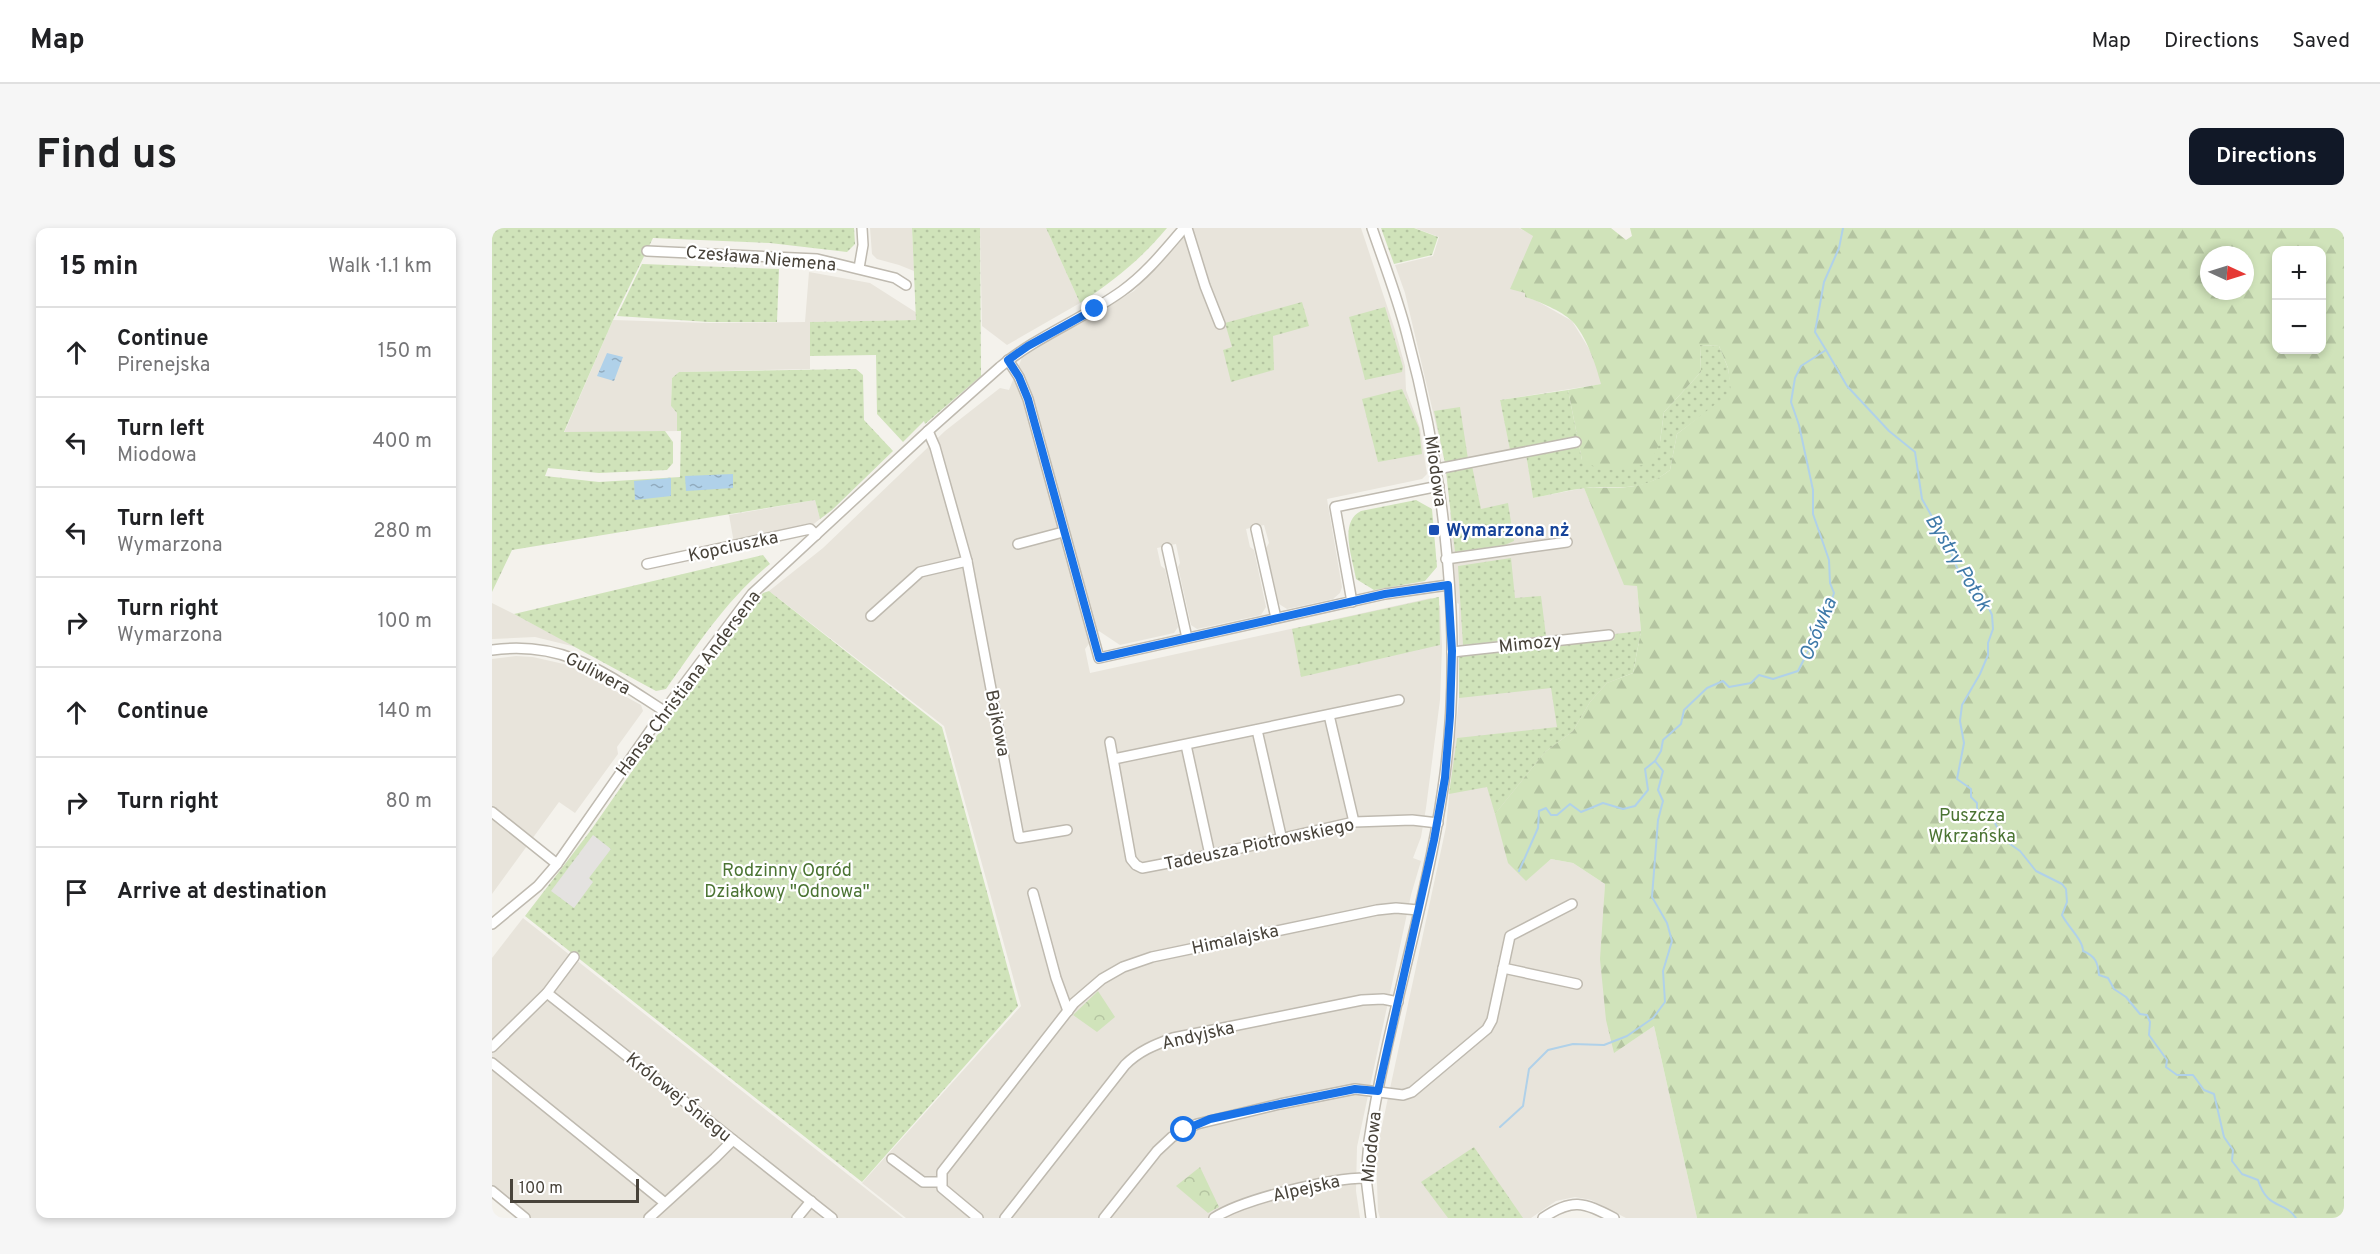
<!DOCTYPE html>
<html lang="en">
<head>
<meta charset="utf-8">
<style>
	:root { --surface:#fff; --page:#f6f6f6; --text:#202124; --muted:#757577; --line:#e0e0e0; --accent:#111827 }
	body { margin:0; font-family:Overpass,sans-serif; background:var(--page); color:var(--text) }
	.controls { position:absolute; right:18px; top:18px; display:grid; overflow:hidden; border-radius:12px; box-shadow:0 3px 9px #0003 }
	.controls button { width:54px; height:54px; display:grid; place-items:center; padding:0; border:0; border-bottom:2px solid var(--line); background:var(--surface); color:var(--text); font:30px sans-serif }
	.compass { position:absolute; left:1708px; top:18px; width:54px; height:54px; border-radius:50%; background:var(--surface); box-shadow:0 3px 9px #0003; rotate:94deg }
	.scale { position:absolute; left:18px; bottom:15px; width:129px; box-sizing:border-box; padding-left:6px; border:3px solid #48433a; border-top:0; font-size:16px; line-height:21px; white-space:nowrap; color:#48433a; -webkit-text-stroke:4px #fff; paint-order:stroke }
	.stop { position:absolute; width:18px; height:18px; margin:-14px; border:4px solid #1a73e8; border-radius:50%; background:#fff }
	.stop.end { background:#1a73e8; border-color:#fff; box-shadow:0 2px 6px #0008 }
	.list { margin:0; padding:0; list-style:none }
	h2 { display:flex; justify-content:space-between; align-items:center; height:78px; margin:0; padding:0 24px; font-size:26px }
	h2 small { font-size:20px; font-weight:400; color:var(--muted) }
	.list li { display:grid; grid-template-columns:39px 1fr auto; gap:18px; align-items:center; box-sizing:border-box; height:90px; padding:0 24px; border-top:2px solid var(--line) }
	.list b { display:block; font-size:22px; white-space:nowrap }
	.list p { margin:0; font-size:20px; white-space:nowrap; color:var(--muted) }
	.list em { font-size:20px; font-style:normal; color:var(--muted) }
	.icon { flex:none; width:33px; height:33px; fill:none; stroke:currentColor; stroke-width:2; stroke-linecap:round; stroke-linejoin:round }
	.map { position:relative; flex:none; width:1852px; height:990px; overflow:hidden; border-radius:12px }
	header { display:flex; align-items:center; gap:36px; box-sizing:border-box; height:84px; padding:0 30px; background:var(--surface); border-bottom:2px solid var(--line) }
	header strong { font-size:28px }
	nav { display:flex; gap:33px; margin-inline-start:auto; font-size:21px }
	.intro { display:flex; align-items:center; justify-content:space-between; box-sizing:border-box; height:144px; padding:0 36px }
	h1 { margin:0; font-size:42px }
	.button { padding:15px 27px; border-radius:12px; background:var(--accent); color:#fff; font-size:21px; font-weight:700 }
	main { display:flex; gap:36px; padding:0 36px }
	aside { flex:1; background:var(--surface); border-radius:12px; box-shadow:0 3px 9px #0003 }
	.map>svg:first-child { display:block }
	.residential { fill:#e8e4db }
	.grass { fill:url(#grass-dots) }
	.forest { fill:url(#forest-firs); fill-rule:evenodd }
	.park { fill:url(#park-crowns) }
	.parking { fill:#e4e2e0 }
	.water { fill:url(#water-ripples) }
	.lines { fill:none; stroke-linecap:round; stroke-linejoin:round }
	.stream { stroke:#b0d1e9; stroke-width:2 }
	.minor-casing { stroke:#bfbab0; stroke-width:12 }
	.minor { stroke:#fff; stroke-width:9 }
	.route { stroke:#1a73e8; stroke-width:8 }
	.transit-dot { fill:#1a4fb4; stroke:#fff; stroke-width:2 }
	.labels { text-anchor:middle; stroke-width:4.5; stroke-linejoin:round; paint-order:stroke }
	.street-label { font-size:18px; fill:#48433a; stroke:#fff }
	.transit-label { font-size:18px; font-weight:bold; fill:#164399; stroke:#fff; text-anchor:start }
	.park-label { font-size:18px; fill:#4b7433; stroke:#fff }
	.water-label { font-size:20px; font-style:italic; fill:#3f7aa9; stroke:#fff }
</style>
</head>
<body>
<header>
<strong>Map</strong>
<nav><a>Map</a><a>Directions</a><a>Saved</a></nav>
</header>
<div class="intro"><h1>Find us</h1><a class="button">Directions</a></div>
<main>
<aside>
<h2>15 min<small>Walk · 1.1 km</small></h2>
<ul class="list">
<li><svg class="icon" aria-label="ahead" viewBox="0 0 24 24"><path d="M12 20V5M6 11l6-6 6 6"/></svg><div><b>Continue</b><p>Pirenejska</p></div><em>150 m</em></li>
<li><svg class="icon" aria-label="left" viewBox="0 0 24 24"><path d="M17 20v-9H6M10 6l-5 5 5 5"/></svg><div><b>Turn left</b><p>Miodowa</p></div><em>400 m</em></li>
<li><svg class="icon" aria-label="left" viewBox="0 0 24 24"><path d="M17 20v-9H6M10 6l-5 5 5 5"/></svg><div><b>Turn left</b><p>Wymarzona</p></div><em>280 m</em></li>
<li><svg class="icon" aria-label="right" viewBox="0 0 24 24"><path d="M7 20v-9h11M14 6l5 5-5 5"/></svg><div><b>Turn right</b><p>Wymarzona</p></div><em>100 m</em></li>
<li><svg class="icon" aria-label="ahead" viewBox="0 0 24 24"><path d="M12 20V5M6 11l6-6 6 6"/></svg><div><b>Continue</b></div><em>140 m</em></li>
<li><svg class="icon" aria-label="right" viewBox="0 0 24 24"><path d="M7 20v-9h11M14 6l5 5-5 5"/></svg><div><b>Turn right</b></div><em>80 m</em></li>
<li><svg class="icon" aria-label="arrive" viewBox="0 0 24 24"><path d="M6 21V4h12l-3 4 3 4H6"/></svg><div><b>Arrive at destination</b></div></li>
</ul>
</aside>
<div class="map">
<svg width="1852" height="990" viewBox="0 0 1852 990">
	<defs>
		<pattern id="grass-dots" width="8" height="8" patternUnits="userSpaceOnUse" patternTransform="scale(1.5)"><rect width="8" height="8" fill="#d0e3ba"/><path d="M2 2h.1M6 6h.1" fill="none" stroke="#b4c4a1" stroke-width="1.8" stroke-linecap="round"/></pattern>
		<pattern id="forest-firs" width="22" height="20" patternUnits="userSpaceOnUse" patternTransform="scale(1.5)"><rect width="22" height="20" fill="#d0e3ba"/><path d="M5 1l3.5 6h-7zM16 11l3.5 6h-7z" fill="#b4c4a1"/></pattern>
		<pattern id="park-crowns" width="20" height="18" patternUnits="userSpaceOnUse" patternTransform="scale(1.5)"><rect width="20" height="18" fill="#d0e3ba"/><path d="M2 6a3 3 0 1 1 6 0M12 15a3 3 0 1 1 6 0" fill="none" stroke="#b4c4a1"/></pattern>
		<pattern id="water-ripples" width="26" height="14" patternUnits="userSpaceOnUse" patternTransform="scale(1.5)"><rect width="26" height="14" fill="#b0d1e9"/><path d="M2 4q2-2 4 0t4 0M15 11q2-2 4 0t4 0" fill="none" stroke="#91abbe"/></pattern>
	</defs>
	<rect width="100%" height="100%" fill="#f4f2ec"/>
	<!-- residential -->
	<g class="residential">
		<polygon points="378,0 420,0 422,43 407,37 385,31 380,26"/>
		<polygon points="488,0 554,0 588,75 515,117 490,98"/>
		<polygon points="699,0 869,0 903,102 913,138 914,162 928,200 935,246 930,251 835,271 850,359 848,365 841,371 795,381 787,376 774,320 777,315 772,297 754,301 758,319 762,322 774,379 769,387 705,401 699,397 686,339 688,335 684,316 665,320 669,338 673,341 686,399 682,405 628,417 607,403 593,421 598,445 939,370 948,378 950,419 948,472 934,580 929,609 921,630 929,633 919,667 865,919 864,963 868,990 414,990 370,955 529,778 452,498 277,363 331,320 453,203 508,160 517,162 531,127 642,63"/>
		<polygon points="923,0 1027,0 1041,7 1034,69 1045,73 1080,93 1102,129 1110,156 1008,172 1018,221 1033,220 1041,270 1092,260 1110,301 1145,358 1149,403 1034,652 1059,631 1081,635 1113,656 1112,676 1135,816 1162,798 1205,990 1134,990 1099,972 1083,969 1064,973 1039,990 888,990 886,983 884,926 954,599 967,470 967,376 965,375 958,285 959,284 953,235 913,65 903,37 941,28 947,9"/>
		<polygon points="317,44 378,55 425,85 424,92 318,94 318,141 187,144 180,150 179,178 185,185 185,203 72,205 121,92 217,95 313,94"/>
		<polygon points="323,272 328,291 318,299 242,315 237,287"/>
		<polygon points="0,375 22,386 84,419 43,409 0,411"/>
		<polygon points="24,428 41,429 76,437 149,477 151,483 125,519 126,526 83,585 67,574 0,666 0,431"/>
		<polygon points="31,690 411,990 23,990 0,971 0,730"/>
	</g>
	<!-- grass -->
	<g class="grass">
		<polygon points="0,0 362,0 363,16 355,24 278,15 161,10 121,92 72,204 173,203 181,214 181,235 175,242 107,245 56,240 53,248 107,254 188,249 189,203 185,203 185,185 179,178 180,150 187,144 364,141 371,147 372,192 401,223 340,282 328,291 323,272 20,322 0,364"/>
		<polygon points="420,0 488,0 489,148 433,196 432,193 411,214 385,186 384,127 318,128 318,94 424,92"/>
		<path d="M554,0H675C648,32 623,52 588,75Z"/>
		<polygon points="889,0 922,0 946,9 940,27 902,36"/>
		<polygon points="150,36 287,41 285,94 217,94 125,88"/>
		<polygon points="810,74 817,98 781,108 782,142 739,154 731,122 740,119 733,95"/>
		<polygon points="893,79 911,139 910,144 873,152 857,89"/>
		<path d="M1208,117L1227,118L1236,140L1240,165L1185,206L1178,242C1148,266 1128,257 1093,260C1075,262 1058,267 1041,270L1033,220L1018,222L1008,172L1076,162L1090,232L1168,214L1172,184L1209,144Z"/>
		<polygon points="910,161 927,200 930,226 886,234 870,171"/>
		<polygon points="968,179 976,231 953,235 942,183"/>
		<polygon points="980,238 989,281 1016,275 1022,313 1013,317 963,324 954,243"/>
		<path d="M924,272L940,281L945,339L933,353L882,362L864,351C861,331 846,294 869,283Z"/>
		<path d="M271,327L278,336C235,371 206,416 174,461L164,463L22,386Z"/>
		<polygon points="1019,330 1023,370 1049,368 1054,408 971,417 966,338"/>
		<polygon points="277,363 450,499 526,778 370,954 33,688 99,602 180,486 271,365"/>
		<polygon points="947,369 948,417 809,449 800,401"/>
		<polygon points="1149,403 1141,445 1115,455 1098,474 1081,503 1053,524 1003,586 995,559 957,566 965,510 1065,499 1059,460 967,470 967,428 1122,412 1123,406"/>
		<polygon points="982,919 1031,990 956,990 929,954"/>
	</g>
	<!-- forest -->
	<path class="forest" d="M1028,0H1119L1134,12L1140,8L1138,0H1852V990H1205L1162,798L1122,825L1114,792L1108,731L1113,656L1081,635L1059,631L1034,653L1016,635L1003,586L1053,524L1081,503L1098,474L1115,455L1141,445L1149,403L1145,358L1132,357L1092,260C1126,259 1150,264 1178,242L1185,206L1239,164L1236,140L1227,118L1208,117L1209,144L1172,184L1168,214L1158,236L1111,243L1090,232L1076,162L1109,156C1104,137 1094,107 1080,93C1070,83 1046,73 1033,69V65L1018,61L1041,8ZM1784,22H1830V122H1784ZM1717,27H1753V63H1717Z"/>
	<!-- park -->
	<g class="park">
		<polygon points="606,763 623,789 605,804 581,787"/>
		<polygon points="708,939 727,979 716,985 684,958"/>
	</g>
	<!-- parking -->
	<polygon class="parking" points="101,607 119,621 97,650 101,654 82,680 59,663"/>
	<!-- water -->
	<g class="water">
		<polygon points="115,125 131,129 122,153 105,148"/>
		<polygon points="241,246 241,260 194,263 193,248"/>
		<polygon points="179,250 179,268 143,272 142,253"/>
	</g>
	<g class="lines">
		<!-- stream -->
		<g class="stream">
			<path d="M1334,122L1355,158L1397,203L1423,224L1430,271L1455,315L1466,342L1495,376L1500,387L1501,401L1496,415V427L1488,446L1470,477L1468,493L1472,515L1465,551L1479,561V569L1485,575V581L1502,593L1511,611L1528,623L1544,643L1570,656L1574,661L1575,674L1570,687C1576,699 1591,712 1591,723C1603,728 1606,734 1607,747L1616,750L1622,761L1634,769L1648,786L1655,787L1658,794L1657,807L1675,832L1674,839L1685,847H1701L1712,862L1722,866L1732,909L1741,922L1740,933L1750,946L1766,952C1776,983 1792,972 1804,990"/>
			<polyline points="1027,643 1046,600 1047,583 1054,580 1059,587 1065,587 1078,576 1089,584 1111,575 1131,581 1143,578 1156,562 1153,541 1163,533"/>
			<polyline points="1008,899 1031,878 1037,841 1056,822 1081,816 1112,817 1135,808 1161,790 1173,774 1171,743 1180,713 1175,695 1160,669 1166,592 1171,573 1166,562 1171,543 1163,533 1169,523 1171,512 1189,496 1192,482 1215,460 1231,453 1237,459 1259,455 1267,447 1281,451 1306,443 1335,386 1342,365 1338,355 1337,332 1321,286 1321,262 1307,197 1299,174 1303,150 1309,138 1334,122 1323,104 1332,54 1347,20 1351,0"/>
		</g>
		<!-- minor casing -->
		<g class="minor-casing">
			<g id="minor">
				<polyline points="695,0 713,58 728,96"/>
				<polyline points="155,23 325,31 403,50 414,57"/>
				<polyline points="367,40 371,17 370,0"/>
				<polyline points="516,132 527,149 536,171 607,430 893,366 956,357"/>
				<polyline points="436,203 443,219 475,333 527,610 575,602"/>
				<polyline points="945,241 1084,214"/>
				<polyline points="764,301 784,390"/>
				<polyline points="526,316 571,304"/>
				<polyline points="675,320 695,410"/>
				<polyline points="954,331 1075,314"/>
				<polyline points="155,336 318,301 324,307"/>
				<polyline points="860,374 843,279 947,258"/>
				<polyline points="379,388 428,344 475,333"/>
				<path d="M0,422C73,412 114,446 172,483"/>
				<polyline points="960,424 1117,407"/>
				<polyline points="837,487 862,594"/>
				<polyline points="765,502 790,612"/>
				<polyline points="618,514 639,631 644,637 650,640 718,627 862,594 920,592 946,595"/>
				<polyline points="694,517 718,627"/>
				<polyline points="622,531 907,472"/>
				<polyline points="0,584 65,636"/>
				<polyline points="541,665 564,750 576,783"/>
				<path d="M0,696L46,658L65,636L172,483L260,366L436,203L508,139C545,108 591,91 630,63C654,46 673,22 692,0"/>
				<polyline points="1011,740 1085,756"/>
				<polyline points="55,765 340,990"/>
				<polyline points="0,819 55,765 82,729"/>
				<polyline points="0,835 173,975"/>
				<polyline points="400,931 431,954 449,954"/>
				<polyline points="0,963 33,990"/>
				<polyline points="157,990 223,930 241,912"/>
				<polyline points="305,990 319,973"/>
				<polyline points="486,990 450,960 450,944 582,775 610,751 631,739 660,729 885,682 904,680 926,682"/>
				<path d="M513,990L633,837C647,823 662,817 681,810L870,772L891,771L906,774"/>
				<polyline points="612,990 665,923 680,909 705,896 788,876 863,861 911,867 920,864 995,801 1000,792 1018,708 1080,676"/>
				<path d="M722,990C751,971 839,950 874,950"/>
				<path d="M879,990L874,950L877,913C895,794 934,679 951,560C973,415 953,248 915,107C906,71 892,35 880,0"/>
				<path d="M1051,990C1080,970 1091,974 1122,990"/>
			</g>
		</g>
		<!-- minor -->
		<use href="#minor" class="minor"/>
	</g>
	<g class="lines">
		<!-- route -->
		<polyline class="route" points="603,81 536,118 516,132 527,149 536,171 607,430 893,366 956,357 960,423 958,488 953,550 942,612 886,863 863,861 788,876 718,891 692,902"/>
	</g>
	<!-- markers -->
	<rect class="transit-dot" x="936" y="296" width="12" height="12" rx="3"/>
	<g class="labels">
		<!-- street labels -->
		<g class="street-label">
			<text transform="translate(269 30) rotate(5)" y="6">Czesława Niemena</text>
			<text transform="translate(944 243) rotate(82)" y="6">Miodowa</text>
			<text transform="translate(241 318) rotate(-12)" y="6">Kopciuszka</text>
			<text transform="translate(1038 415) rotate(-6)" y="6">Mimozy</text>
			<text transform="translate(106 445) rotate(28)" y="6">Guliwera</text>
			<text transform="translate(196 455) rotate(-53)" y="6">Hansa Christiana Andersena</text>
			<text transform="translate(506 495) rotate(79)" y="6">Bajkowa</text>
			<text transform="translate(767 616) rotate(-12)" y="6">Tadeusza Piotrowskiego</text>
			<text transform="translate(743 711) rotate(-12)" y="6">Himalajska</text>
			<text transform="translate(706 807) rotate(-13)" y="6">Andyjska</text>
			<text transform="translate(187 869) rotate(39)" y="6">Królowej Śniegu</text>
			<text transform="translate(879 919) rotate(-84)" y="6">Miodowa</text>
			<text transform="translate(814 960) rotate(-13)" y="6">Alpejska</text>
		</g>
		<!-- transit labels -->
		<g class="transit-label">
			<text x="954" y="308">Wymarzona nż</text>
		</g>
		<!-- park labels -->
		<g class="park-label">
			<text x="1480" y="593">Puszcza<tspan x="1480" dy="21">Wkrzańska</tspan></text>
			<text x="295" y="648">Rodzinny Ogród<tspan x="295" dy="21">Działkowy "Odnowa"</tspan></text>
		</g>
		<!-- water labels -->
		<g class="water-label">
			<text transform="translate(1467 334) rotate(59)" y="7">Bystry Potok</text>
			<text transform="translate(1325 401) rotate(-67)" y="7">Osówka</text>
		</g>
	</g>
</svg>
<div class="controls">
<button>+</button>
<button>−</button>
</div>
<svg class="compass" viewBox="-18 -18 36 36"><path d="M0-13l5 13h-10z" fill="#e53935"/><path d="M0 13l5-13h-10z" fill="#757577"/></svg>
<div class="scale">100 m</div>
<div class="stop" style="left:692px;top:902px"></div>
<div class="stop end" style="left:603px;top:81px"></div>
</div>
</main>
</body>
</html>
